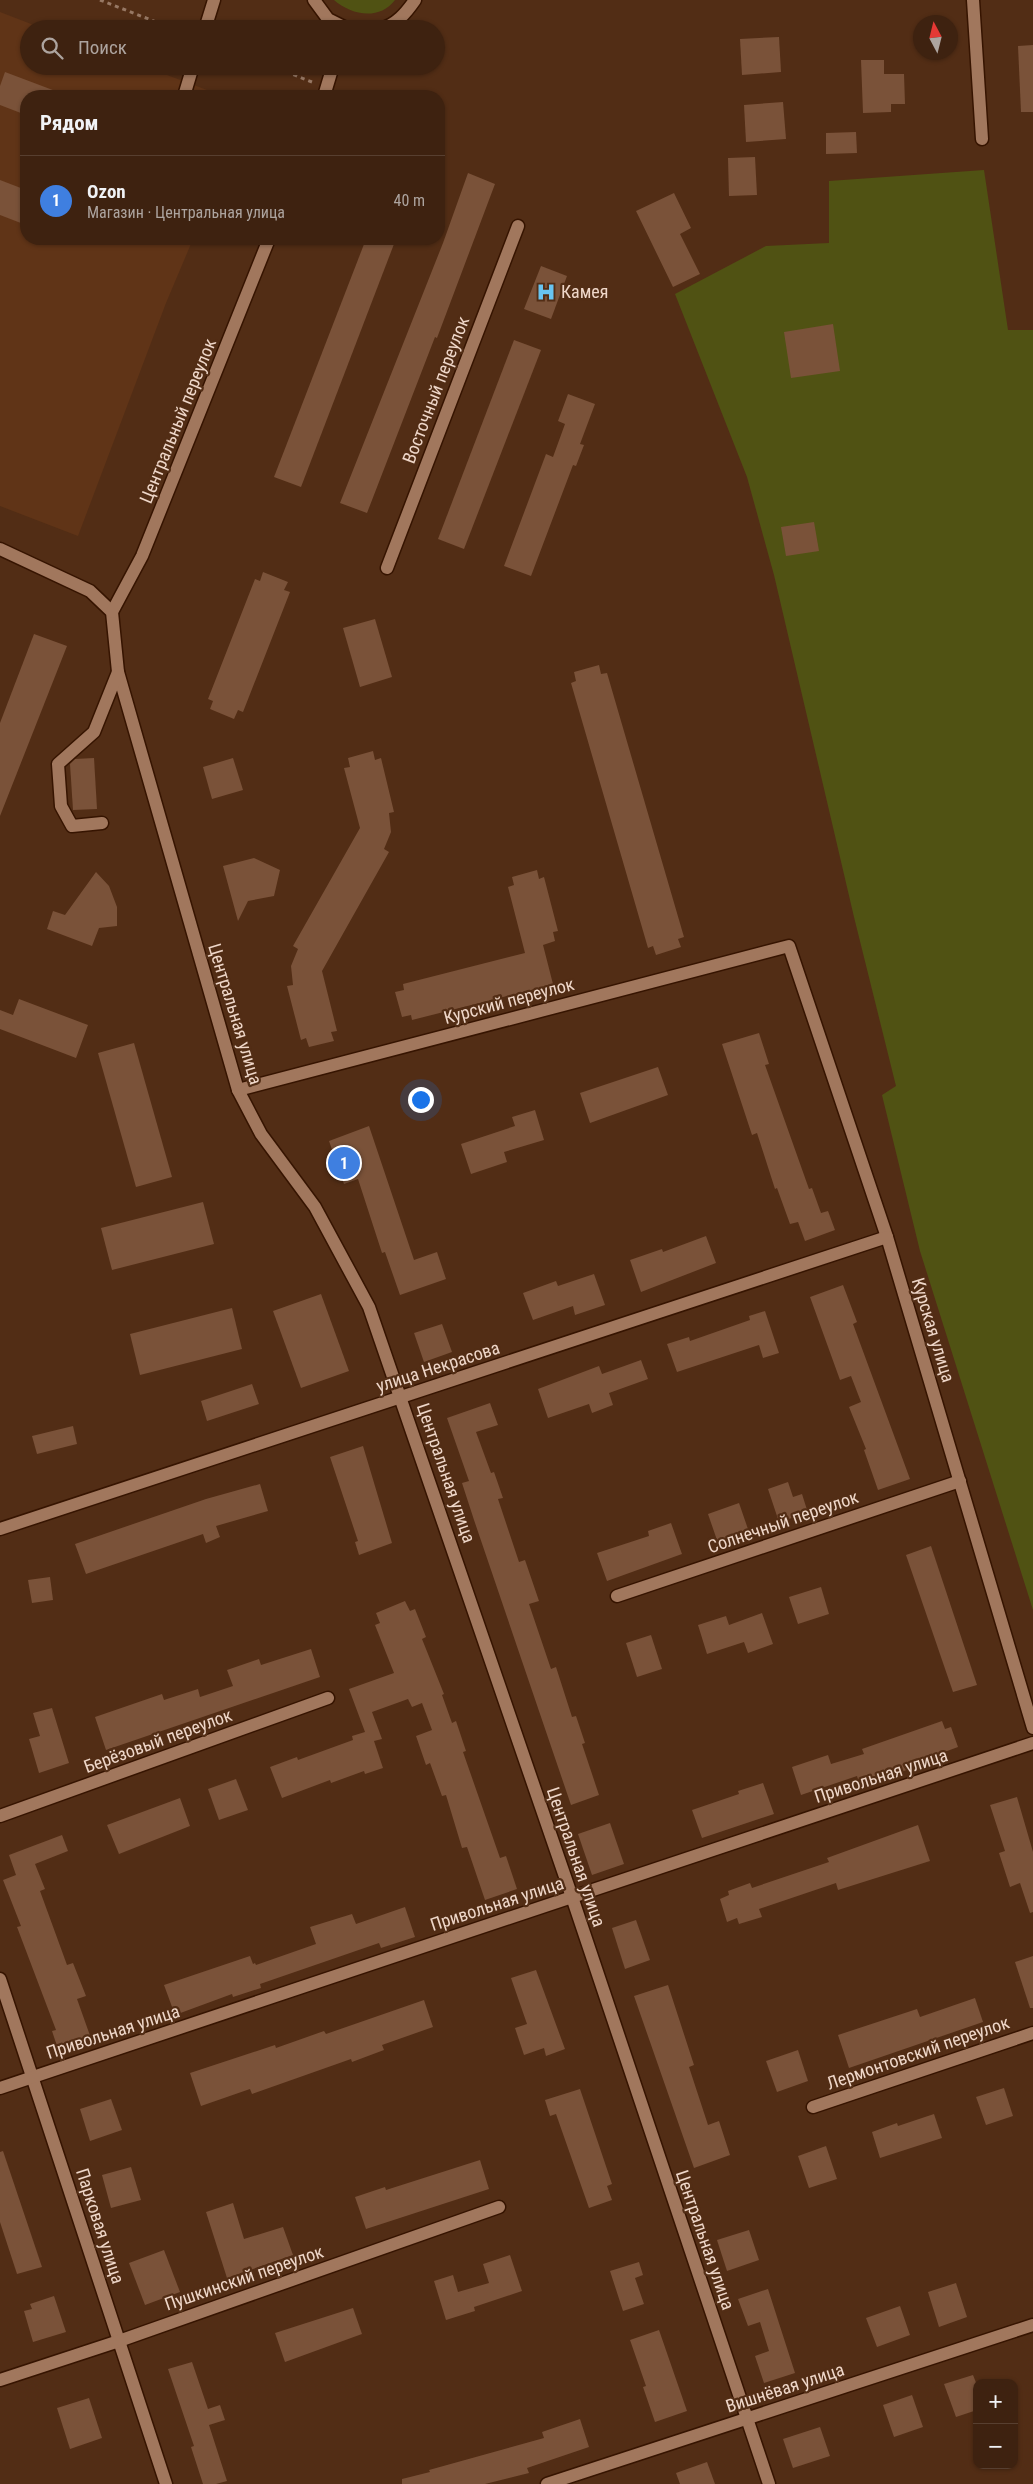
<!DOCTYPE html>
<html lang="ru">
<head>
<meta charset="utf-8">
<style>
	:root { --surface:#3e2210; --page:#452a19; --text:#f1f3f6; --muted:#ada49f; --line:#573f30; --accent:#68c4f0 }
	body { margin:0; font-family:"Roboto Condensed",sans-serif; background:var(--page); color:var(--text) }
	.controls { position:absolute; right:15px; bottom:15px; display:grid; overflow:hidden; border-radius:10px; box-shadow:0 1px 4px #0004 }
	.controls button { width:45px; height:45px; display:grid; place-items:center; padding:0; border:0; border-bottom:1px solid var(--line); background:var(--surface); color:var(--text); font:25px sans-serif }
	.compass { position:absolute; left:913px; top:15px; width:45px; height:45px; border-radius:50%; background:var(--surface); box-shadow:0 1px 4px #0004; rotate:353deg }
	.you { position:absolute; left:420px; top:1099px; width:18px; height:18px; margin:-12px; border:4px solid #fff; border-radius:50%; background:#1a73e8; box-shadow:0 0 0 8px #1a73e833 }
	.badge { display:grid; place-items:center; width:32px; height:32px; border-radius:50%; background:var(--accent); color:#fff; font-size:16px; font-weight:700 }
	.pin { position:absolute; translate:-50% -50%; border:2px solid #fff; box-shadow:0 1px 5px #0006 }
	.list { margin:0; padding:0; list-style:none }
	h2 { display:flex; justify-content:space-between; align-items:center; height:65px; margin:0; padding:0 20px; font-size:21px }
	h2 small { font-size:16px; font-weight:400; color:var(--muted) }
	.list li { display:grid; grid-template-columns:32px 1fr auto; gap:15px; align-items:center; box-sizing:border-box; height:90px; padding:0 20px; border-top:1px solid var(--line) }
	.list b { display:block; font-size:19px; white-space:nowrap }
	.list p { margin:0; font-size:16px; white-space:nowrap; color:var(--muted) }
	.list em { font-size:16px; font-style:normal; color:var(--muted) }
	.icon { flex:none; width:28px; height:28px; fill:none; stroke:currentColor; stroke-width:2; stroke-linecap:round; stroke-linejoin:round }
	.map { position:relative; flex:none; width:1033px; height:2484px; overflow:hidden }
	.search { position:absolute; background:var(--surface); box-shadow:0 1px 4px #0004; left:20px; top:20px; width:425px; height:55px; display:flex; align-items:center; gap:12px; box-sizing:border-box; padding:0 18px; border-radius:28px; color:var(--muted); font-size:19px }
	.panel { position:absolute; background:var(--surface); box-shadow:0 1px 4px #0004; left:20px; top:90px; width:425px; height:155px; border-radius:20px }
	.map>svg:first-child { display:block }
	.built { fill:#603417 }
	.green { fill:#505213 }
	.building { fill:#7a5239 }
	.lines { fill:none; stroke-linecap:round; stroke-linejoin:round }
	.minor-casing { stroke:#361400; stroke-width:15 }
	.path { stroke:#977864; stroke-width:3; stroke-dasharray:4 4; stroke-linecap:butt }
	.minor { stroke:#a1775d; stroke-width:12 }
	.labels { text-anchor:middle; stroke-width:4.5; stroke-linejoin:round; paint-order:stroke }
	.poi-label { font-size:18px; fill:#efd7c9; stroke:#522d15; text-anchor:start }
	.street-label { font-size:18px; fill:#efd7c9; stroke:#522d15 }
</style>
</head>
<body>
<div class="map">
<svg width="1033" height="2484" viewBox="0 0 1033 2484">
	<rect width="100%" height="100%" fill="#522d15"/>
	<!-- built -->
	<polygon class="built" points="0,12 44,29 29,29 29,66 143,66 223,96 26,96 26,239 193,239 166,303 78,536 0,506"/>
	<!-- green -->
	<g class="green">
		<path d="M334,0H395C379,21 351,15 334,0Z"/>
		<polygon points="984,170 1008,330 1033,330 1033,1610 920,1251 882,1095 896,1086 854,917 774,575 747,477 675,294 766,246 829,243 829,181"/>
	</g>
	<!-- building -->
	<g class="building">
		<polygon points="779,37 781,72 742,75 740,39"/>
		<polygon points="1033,45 1033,112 1021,112 1018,46"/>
		<polygon points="861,60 884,60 884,74 904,74 905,104 891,104 891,112 863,113"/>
		<polygon points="5,72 66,95 66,96 26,96 26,115 0,105 0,86"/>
		<polygon points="783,102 786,139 746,142 744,105"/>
		<polygon points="856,132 857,153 826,154 826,133"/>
		<polygon points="755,157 757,195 729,196 728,158"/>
		<polygon points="468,173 495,184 437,338 435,337 367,513 340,503 443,243"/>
		<polygon points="0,180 26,190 26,225 0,215"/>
		<polygon points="674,193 691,228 680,234 700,274 673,287 636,211"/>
		<polygon points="366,239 382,239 394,244 301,487 274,477"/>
		<polygon points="541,266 567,276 551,319 524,309"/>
		<polygon points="833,324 840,371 791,378 784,332"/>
		<polygon points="514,340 541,350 464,549 438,539"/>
		<polygon points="568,394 595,404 580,444 584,445 576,466 573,465 531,576 504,566 546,454 553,457 565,424 558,421"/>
		<polygon points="814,522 819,551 786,556 781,527"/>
		<polygon points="263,572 288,582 284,590 290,592 243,712 238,710 234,719 210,709 213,701 208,699 255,579 260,581"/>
		<polygon points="375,619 392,677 360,687 343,628"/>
		<polygon points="34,634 67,646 0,816 0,723"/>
		<polygon points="599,665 601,674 607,673 684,937 678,939 681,947 656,955 653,946 648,948 571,683 576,681 574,672"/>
		<polygon points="373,751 375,760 381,758 394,812 389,813 391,832 384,849 389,852 322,971 337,1031 331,1032 334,1041 309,1047 306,1038 301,1040 287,986 293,985 291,966 298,949 293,946 360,828 344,768 350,767 348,758"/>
		<polygon points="94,758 97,809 73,810 70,764 75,759"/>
		<polygon points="233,758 243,790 212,799 203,767"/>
		<polygon points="254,858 280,870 274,896 248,901 238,921 223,866"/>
		<polygon points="537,870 539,879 544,877 558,931 553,932 555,941 543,945 554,988 535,992 535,989 412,1020 411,1015 402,1017 395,992 404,990 403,984 525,953 508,887 514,885 512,877"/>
		<polygon points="96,872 109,886 117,907 117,926 99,928 92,946 47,929 53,911 65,915"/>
		<polygon points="19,999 88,1025 76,1058 0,1029 0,1010 13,1015"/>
		<polygon points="759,1033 769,1064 765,1065 809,1189 812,1188 821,1213 828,1211 835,1230 805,1241 798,1222 790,1224 777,1188 775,1189 757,1133 752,1135 722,1044"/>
		<polygon points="134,1043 172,1177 136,1187 98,1053"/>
		<polygon points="658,1067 668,1095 590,1123 580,1093"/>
		<polygon points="535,1110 544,1140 504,1152 507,1162 471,1174 461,1144 515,1126 512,1117"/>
		<polygon points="369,1126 414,1260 437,1252 446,1279 400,1295 385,1252 382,1253 358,1179 344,1184 329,1141"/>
		<polygon points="203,1202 214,1244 112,1270 101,1228"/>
		<polygon points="706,1236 716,1263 641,1292 630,1260 662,1249 663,1252"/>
		<polygon points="594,1274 605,1305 575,1315 573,1306 533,1320 523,1293 556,1281 558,1286"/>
		<polygon points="843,1285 857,1322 853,1324 910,1479 878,1490 864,1450 866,1449 849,1407 861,1402 851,1376 840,1380 810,1297"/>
		<polygon points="321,1294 349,1371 301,1388 273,1311"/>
		<polygon points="232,1308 242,1349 140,1375 130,1334"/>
		<polygon points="765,1311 779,1353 763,1358 759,1345 677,1372 667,1344 689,1337 690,1341 750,1320 749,1316"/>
		<polygon points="442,1324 452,1352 424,1362 414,1333"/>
		<polygon points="641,1360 648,1379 609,1393 613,1405 592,1413 589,1404 548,1418 538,1389 599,1366 602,1374"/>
		<polygon points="252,1384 259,1404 207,1421 201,1401"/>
		<polygon points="490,1403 498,1425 476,1432 491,1473 494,1472 503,1498 498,1499 519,1562 525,1560 539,1601 529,1604 551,1669 556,1667 572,1717 576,1716 585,1743 582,1744 599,1795 571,1805 474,1520 462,1483 469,1481 447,1418"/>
		<polygon points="73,1426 77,1444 37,1454 32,1436"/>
		<polygon points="363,1446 392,1543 359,1555 355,1542 358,1541 330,1457"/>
		<polygon points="788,1482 793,1497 802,1494 808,1513 779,1522 768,1489"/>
		<polygon points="260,1484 268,1511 216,1526 220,1537 206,1543 203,1534 86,1574 75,1544 206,1499"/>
		<polygon points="739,1503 749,1532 718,1543 708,1514"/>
		<polygon points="671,1523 682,1554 607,1581 597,1553 649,1536 648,1531"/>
		<polygon points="931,1546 977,1685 953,1692 906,1555"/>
		<polygon points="50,1577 53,1600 32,1603 28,1580"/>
		<polygon points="821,1587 829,1614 798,1624 789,1597"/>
		<polygon points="405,1601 410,1611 415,1609 426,1637 422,1639 444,1694 442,1695 452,1723 456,1721 466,1751 463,1752 500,1858 506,1856 517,1889 485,1900 467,1847 462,1848 446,1795 442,1796 430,1763 426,1765 416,1736 432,1730 422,1703 412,1707 408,1699 372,1712 382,1739 374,1741 383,1768 365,1774 364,1771 331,1783 330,1780 282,1798 270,1767 297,1757 298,1760 353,1740 352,1736 365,1732 349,1689 394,1673 375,1625 380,1623 376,1613"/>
		<polygon points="762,1613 773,1644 748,1653 744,1642 707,1654 698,1625 726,1616 729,1625"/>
		<polygon points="651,1635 662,1669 637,1677 626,1643"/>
		<polygon points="311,1649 320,1677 106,1750 95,1717 162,1694 164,1700 198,1689 200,1697 233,1686 227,1670 259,1659 261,1665"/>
		<polygon points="52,1708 69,1763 39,1773 29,1739 40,1736 33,1713"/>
		<polygon points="942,1721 945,1729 951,1727 958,1747 939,1754 940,1758 901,1772 900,1769 859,1783 857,1776 801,1795 792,1767 828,1755 831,1764 864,1754 862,1749"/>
		<polygon points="236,1779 248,1810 219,1820 208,1789"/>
		<polygon points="763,1783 774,1814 702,1838 692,1810 739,1794 738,1791"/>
		<polygon points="1017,1797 1033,1852 1033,1912 1030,1913 1020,1883 1010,1887 999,1853 1005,1851 990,1805"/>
		<polygon points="180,1798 190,1826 119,1854 107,1825"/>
		<polygon points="610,1823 624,1864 592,1875 578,1834"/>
		<polygon points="918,1825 930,1861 838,1890 836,1883 759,1909 762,1917 739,1924 737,1918 727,1922 720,1899 729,1895 728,1891 750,1883 752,1888 829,1862 827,1858"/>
		<polygon points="62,1835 68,1851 35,1864 45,1889 40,1891 67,1965 73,1963 86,1996 77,1999 93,2044 60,2055 52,2031 56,2030 17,1927 21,1926 3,1880 16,1875 9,1855"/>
		<polygon points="405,1907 415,1937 381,1948 379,1943 260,1984 261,1988 233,1997 232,1994 175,2015 164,1985 250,1956 253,1964 255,1963 256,1965 316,1944 310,1927 352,1914 356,1924"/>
		<polygon points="636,1920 650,1960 625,1969 612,1928"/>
		<polygon points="1033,1956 1033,2008 1030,2008 1015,1962"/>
		<polygon points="536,1970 565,2049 546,2056 544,2048 524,2055 515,2028 527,2024 511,1978"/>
		<polygon points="668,1985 694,2065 689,2067 708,2125 719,2121 730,2155 694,2168 634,1996"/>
		<polygon points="975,1998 983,2022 849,2068 838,2035 917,2009 920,2017"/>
		<polygon points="424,2000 433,2027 382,2045 384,2050 352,2062 351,2059 252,2094 250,2089 201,2106 190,2073 275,2045 276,2048 324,2031 326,2034"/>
		<polygon points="798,2050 808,2081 777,2092 766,2061"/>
		<polygon points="1004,2088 1013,2116 986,2125 976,2097"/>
		<polygon points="580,2089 612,2184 607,2186 612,2200 589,2208 556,2114 550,2116 545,2100"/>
		<polygon points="111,2099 122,2130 90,2141 80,2109"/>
		<polygon points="934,2114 942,2138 880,2158 872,2132 897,2123 898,2126"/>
		<polygon points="826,2146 837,2179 809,2188 798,2156"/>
		<polygon points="3,2151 42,2267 17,2274 0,2222 0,2152"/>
		<polygon points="480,2160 489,2189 366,2229 355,2197 385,2187 386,2190"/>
		<polygon points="131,2167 141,2200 111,2208 102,2175"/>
		<polygon points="233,2203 244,2239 283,2227 293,2255 227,2278 206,2212"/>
		<polygon points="749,2230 759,2260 727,2271 717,2240"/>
		<polygon points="164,2250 180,2292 145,2305 129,2263"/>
		<polygon points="510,2255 522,2291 474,2307 475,2311 446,2320 434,2281 453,2275 458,2292 489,2283 483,2264"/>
		<polygon points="639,2262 643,2275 635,2278 644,2304 623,2311 610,2271"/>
		<polygon points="956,2283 967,2317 939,2327 928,2292"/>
		<polygon points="768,2289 795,2373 764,2383 755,2356 769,2351 760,2322 748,2326 738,2299"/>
		<polygon points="54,2296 66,2332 33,2342 24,2311 32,2309 30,2304"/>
		<polygon points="900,2306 910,2335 877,2347 866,2318"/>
		<polygon points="353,2308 362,2334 285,2362 275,2333"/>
		<polygon points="659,2330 687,2411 655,2422 643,2387 646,2386 630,2340"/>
		<polygon points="192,2362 208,2409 220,2405 225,2420 209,2425 227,2481 216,2484 203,2484 191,2447 194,2446 168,2369"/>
		<polygon points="973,2375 977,2385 977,2410 956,2417 944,2384"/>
		<polygon points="912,2395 923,2427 894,2437 883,2405"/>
		<polygon points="89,2398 102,2438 70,2449 57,2408"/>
		<polygon points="580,2419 589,2447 527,2468 529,2473 485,2484 402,2484 402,2479 430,2472 429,2470 544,2438 542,2432"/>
		<polygon points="820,2427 830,2456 793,2468 783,2439"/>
		<polygon points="707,2462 715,2484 680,2484 676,2473"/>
	</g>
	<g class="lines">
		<!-- minor casing -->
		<g class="minor-casing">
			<g id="minor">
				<polyline points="314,0 328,19 348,29"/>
				<polyline points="973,0 982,139"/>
				<polyline points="205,29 214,0"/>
				<path d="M380,29C396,25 406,13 415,0"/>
				<polyline points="184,96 193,66"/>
				<polyline points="324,96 333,66"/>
				<polyline points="0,549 90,591 112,612 118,672 238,1090 261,1134 315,1207 369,1307 572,1897 769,2484"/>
				<polyline points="387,568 518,226"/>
				<polyline points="112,612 142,556 269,239"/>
				<polyline points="102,823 72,826 61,806 58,764 94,732 118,672"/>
				<polyline points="238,1090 789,946 887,1237 1033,1728"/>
				<polyline points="0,1529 887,1237"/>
				<polyline points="617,1596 960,1481"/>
				<polyline points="0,1816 328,1698"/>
				<polyline points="0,1979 166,2484"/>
				<polyline points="0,2088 1033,1743"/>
				<polyline points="813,2107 1033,2033"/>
				<polyline points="0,2380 119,2341 499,2207"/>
				<polyline points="547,2484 1033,2325"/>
			</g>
		</g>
		<!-- path -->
		<g class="path">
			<polyline points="100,0 174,29"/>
			<polyline points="271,66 312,82"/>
		</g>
		<!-- minor -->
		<use href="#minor" class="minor"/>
	</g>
	<!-- icons -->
	<defs>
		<g id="hospital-bare" transform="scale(1.5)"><path d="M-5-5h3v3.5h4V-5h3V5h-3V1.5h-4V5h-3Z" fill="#68c4f0" stroke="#522d15" stroke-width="2.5" paint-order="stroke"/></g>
	</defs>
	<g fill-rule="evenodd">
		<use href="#hospital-bare" x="546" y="292"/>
	</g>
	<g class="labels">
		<!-- poi labels -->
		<g class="poi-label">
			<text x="561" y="298">Камея</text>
		</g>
		<!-- street labels -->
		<g class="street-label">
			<text transform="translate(436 390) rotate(-69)" y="6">Восточный переулок</text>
			<text transform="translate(178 421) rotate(-68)" y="6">Центральный переулок</text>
			<text transform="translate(509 1001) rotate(-15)" y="6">Курский переулок</text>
			<text transform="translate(235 1014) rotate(73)" y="6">Центральная улица</text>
			<text transform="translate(933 1330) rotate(73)" y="6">Курская улица</text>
			<text transform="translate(438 1367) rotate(-18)" y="6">улица Некрасова</text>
			<text transform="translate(446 1473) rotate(71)" y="6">Центральная улица</text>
			<text transform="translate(783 1522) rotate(-19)" y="6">Солнечный переулок</text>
			<text transform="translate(158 1741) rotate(-20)" y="6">Берёзовый переулок</text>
			<text transform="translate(881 1776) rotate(-18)" y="6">Привольная улица</text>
			<text transform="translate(576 1857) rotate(71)" y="6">Центральная улица</text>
			<text transform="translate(497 1904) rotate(-18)" y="6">Привольная улица</text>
			<text transform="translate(113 2032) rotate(-18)" y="6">Привольная улица</text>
			<text transform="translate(918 2053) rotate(-19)" y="6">Лермонтовский переулок</text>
			<text transform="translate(100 2226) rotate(72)" y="6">Парковая улица</text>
			<text transform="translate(705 2240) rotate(71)" y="6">Центральная улица</text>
			<text transform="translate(244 2278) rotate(-19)" y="6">Пушкинский переулок</text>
			<text transform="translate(785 2388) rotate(-18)" y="6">Вишнёвая улица</text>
		</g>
	</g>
</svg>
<div class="controls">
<button>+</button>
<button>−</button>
</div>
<svg class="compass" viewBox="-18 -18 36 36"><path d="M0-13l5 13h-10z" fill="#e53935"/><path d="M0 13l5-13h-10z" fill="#ada49f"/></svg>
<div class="you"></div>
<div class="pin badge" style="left:344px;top:1163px;background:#3f7fe0">1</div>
<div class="search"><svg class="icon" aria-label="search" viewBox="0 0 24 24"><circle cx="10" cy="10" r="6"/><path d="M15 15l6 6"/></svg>Поиск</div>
<section class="panel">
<h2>Рядом<small></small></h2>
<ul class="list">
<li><span class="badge" style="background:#3f7fe0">1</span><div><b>Ozon</b><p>Магазин · Центральная улица</p></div><em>40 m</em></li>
</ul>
</section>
</div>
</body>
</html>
